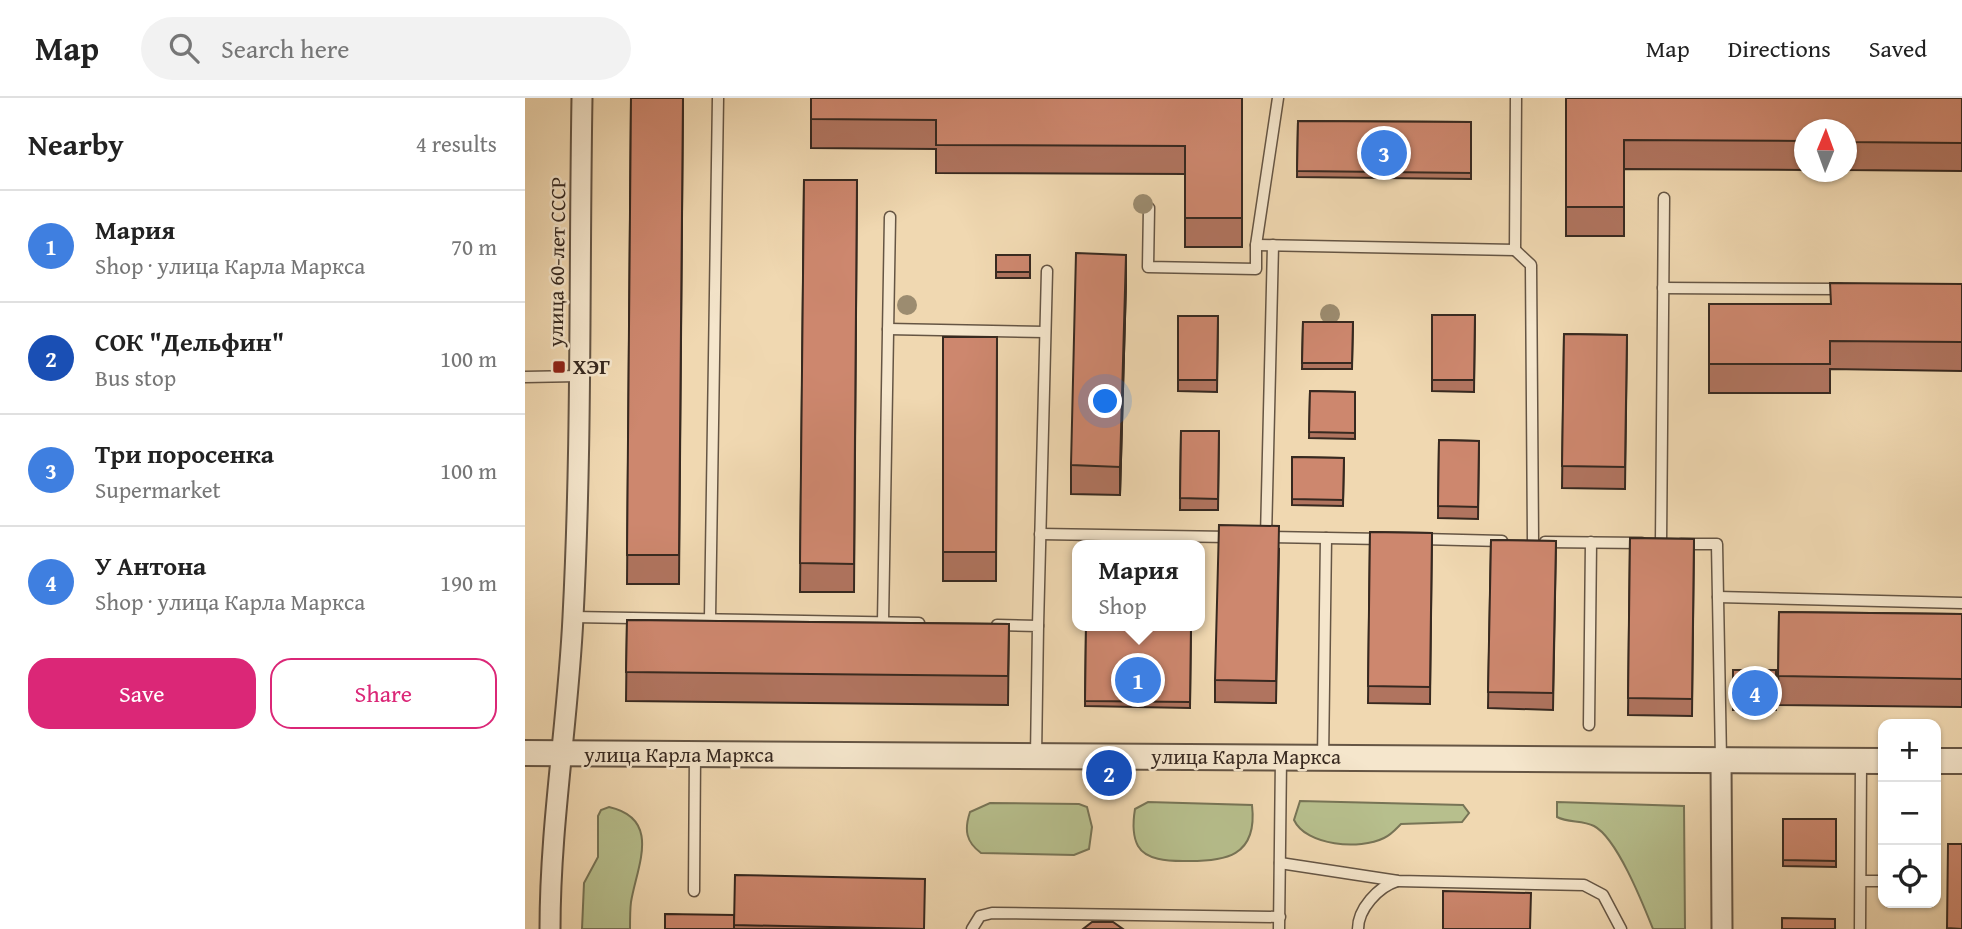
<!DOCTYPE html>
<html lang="en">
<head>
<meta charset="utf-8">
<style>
	:root { --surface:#fff; --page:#f2f2f2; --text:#222; --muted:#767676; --line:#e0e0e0; --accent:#db2777 }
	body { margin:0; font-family:"Gentium Book Plus",serif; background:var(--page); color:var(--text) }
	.controls { position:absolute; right:21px; bottom:21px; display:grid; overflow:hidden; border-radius:14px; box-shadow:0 2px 5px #0004 }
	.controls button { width:63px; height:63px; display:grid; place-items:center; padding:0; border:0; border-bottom:2px solid var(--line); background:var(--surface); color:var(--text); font:35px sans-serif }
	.compass { position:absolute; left:1269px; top:21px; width:63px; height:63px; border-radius:50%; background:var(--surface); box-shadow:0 2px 5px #0004; rotate:1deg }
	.you { position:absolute; left:581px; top:304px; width:24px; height:24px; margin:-18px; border:5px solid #fff; border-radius:50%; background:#1a73e8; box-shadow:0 0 0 10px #1a73e833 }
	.badge { display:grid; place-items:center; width:46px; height:46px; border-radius:50%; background:var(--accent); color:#fff; font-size:23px; font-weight:700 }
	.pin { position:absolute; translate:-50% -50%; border:4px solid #fff; box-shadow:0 2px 7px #0006 }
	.popup { position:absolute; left:547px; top:442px; width:133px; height:91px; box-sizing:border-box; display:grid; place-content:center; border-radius:14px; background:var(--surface); filter:drop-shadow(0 2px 5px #0005); font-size:23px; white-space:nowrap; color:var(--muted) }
	.popup b { font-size:26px; color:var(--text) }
	.popup::after { content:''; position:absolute; left:50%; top:100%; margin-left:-14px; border:14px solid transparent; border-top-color:var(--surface) }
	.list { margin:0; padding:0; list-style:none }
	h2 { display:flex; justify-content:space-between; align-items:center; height:91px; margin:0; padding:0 28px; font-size:30px }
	h2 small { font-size:23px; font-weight:400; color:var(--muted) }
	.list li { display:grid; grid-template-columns:46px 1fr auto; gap:21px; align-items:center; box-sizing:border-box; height:112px; padding:0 28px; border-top:2px solid var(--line) }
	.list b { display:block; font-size:26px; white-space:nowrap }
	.list p { margin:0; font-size:23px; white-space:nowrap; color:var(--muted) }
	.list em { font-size:23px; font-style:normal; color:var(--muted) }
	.actions { display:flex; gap:14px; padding:21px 28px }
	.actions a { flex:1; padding:16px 0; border:2px solid var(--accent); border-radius:21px; text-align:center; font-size:24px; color:var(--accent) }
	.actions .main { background:var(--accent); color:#fff }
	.icon { flex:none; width:38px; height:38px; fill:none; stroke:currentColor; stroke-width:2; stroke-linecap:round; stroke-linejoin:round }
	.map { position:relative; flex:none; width:1437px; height:831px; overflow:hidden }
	header { display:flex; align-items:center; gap:42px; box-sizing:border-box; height:98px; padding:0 35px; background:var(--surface); border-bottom:2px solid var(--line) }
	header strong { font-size:33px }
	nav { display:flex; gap:38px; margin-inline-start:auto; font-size:24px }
	.search { width:490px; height:63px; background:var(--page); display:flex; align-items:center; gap:18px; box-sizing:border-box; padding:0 24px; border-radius:38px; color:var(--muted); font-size:26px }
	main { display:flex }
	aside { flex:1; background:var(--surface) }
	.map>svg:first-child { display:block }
	.green { fill:#b7bf8d; stroke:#777456; stroke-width:2 }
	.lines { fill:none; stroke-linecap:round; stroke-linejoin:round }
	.service-casing { stroke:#655544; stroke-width:13 }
	.minor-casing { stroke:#655544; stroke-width:23 }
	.tertiary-casing { stroke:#655544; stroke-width:28 }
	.service { stroke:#f5e6cc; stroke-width:10 }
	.minor { stroke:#f5e6cc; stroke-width:19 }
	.tertiary { stroke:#f5e6cc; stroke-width:24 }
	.tree { fill:#9c8c70 }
	.wall { fill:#b0745f; stroke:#372920; stroke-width:2 }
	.shaded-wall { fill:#905e4d; stroke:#372920; stroke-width:2 }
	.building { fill:#cd876e; stroke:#372920; stroke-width:2 }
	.poi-dot { fill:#8f2418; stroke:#f5e6cc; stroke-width:2.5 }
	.labels { text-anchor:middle; stroke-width:5; stroke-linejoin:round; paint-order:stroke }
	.street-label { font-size:21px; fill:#372920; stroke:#f5e6cc }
	.poi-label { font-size:21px; font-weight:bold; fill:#372920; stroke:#f5e6cc; text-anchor:start }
</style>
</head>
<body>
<header>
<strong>Map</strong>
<div class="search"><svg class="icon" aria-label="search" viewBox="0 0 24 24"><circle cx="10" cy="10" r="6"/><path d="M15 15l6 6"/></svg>Search here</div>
<nav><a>Map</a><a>Directions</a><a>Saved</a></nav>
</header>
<main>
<aside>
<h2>Nearby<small>4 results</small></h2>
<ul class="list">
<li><span class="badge" style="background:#3f7fe0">1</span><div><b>Мария</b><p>Shop · улица Карла Маркса</p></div><em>70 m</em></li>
<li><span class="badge" style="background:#1a4fb4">2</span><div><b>СОК &quot;Дельфин&quot;</b><p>Bus stop</p></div><em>100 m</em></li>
<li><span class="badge" style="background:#3f7fe0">3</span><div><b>Три поросенка</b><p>Supermarket</p></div><em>100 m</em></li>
<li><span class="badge" style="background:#3f7fe0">4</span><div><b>У Антона</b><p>Shop · улица Карла Маркса</p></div><em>190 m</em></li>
</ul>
<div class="actions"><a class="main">Save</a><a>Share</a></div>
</aside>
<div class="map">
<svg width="1437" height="831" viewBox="0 0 1437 831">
	<rect width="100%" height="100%" fill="#f0d8b1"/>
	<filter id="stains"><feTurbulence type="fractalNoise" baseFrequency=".00286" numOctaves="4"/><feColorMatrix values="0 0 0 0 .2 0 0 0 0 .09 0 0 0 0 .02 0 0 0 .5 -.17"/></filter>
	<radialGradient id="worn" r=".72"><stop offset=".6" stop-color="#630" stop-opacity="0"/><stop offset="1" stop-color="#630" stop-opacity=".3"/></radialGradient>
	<!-- green -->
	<g class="green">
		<path d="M775,703L938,707L944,715L937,724L876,726C871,731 866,737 859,740C835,752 781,748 769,722Z"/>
		<path d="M623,704L727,707C733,759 700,764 658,763C643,763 621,762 613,748C607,737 608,723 610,711Z"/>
		<path d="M1032,704L1159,708L1160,831H1128C1118,806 1092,740 1069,728C1057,722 1043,725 1032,719Z"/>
		<path d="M465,705L554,706L562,709L567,729L564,751L549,757L456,755C441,744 439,732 445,714Z"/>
		<path d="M84,709C137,721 112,768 106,804C105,812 105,822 105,831H57L59,785L73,759V718L76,712Z"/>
	</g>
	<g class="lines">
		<!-- service casing -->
		<g class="service-casing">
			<g id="service">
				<polyline points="624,110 623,169 731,171 731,147 753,0"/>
				<polyline points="731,147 990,152 991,0"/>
				<polyline points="990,152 1006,167 1008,443"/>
				<polyline points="1138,190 1316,191"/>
				<polyline points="363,231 520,234"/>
				<polyline points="0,279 53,278"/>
				<polyline points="515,436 704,439"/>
				<polyline points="741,439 748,147"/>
				<polyline points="743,439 858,441"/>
				<polyline points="897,441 977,443"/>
				<polyline points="1020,444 1117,445"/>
				<polyline points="1136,445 1139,100"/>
				<polyline points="1156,446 1192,446 1196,661"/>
				<polyline points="1193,499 1437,505"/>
				<polyline points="48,519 394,525"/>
				<polyline points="185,520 193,0"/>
				<polyline points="358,524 365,119"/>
				<polyline points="472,527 513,528 511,658"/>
				<polyline points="513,528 522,173"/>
				<polyline points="1064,627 1066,444"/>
				<polyline points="798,660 801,440"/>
				<polyline points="755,765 873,783 1059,787 1078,797 1096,831"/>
				<polyline points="1336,783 1358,783"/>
				<polyline points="169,793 170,657"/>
				<polyline points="447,831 455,818 467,815 755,819"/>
				<polyline points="754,831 756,660"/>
				<path d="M833,831C833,811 853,789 872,783"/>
				<polyline points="1335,831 1336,664"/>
			</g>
		</g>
		<!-- minor casing -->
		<g class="minor-casing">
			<g id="minor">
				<polyline points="1196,662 1197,831"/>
				<path d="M25,831C25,726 43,624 48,519C57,347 54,173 57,0"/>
			</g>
		</g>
		<!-- tertiary casing -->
		<g class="tertiary-casing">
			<g id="tertiary">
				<polyline points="0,655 1358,663"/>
				<polyline points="1411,663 1437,663"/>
			</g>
		</g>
		<!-- service -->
		<use href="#service" class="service"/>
		<!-- minor -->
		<use href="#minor" class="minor"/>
		<!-- tertiary -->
		<use href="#tertiary" class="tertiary"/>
	</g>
	<!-- trees -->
	<g class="tree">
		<circle cx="618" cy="106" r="10"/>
		<circle cx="382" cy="207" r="10"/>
		<circle cx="805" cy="216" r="10"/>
	</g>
	<!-- wall -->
	<g class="wall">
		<polygon points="106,0 158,0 154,486 102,486"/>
		<polygon points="286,0 717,0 717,149 660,149 660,76 411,75 411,51 286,50"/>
		<polygon points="1041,0 1437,0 1437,73 1321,72 1321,32 1279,32 1279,72 1099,71 1099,138 1041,138"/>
		<polygon points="773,23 946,24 946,81 772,79"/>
		<polygon points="279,82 332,82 329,494 275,494"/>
		<rect x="471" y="157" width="34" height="23"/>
		<polygon points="601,185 595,397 546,396 546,367"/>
		<polygon points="1437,186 1437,273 1305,271 1305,295 1184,295 1184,206 1305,206"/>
		<polygon points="907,217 950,217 949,294 907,293"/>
		<polygon points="653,218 693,218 692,294 653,293"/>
		<polygon points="778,224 828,224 827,271 777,271"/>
		<polygon points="1039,236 1102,237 1100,391 1037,390"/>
		<polygon points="418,239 472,239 471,483 418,483"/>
		<polygon points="785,293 830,294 830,341 784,340"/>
		<polygon points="656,333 694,333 693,412 655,412"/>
		<polygon points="914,342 954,343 953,421 913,420"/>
		<polygon points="767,359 819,360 818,408 767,407"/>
		<polygon points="845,434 907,435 905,606 843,605"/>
		<polygon points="1105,440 1169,441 1167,618 1103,617"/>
		<polygon points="966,442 1031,443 1028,612 963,610"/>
		<polygon points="754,450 751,605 690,604 690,582"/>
		<polygon points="1254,514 1437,516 1437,609 1253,607"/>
		<polygon points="102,522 484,526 483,607 101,603"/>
		<polygon points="561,528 666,528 665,610 560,608"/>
		<rect x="1208" y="572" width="43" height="40"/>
		<polygon points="1258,721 1311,721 1311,769 1258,768"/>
		<polygon points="140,816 399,831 140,831"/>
	</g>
	<!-- shaded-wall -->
	<polygon class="shaded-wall" points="601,157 601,185 595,397 595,369"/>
	<!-- building -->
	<g class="building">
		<polygon points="106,0 158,0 154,457 102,457"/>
		<polygon points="286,0 717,0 717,120 660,120 660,48 411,47 411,22 286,21"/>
		<polygon points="1041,0 1437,0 1437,45 1321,44 1321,32 1279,32 1279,43 1099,42 1099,109 1041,109"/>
		<polygon points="773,23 946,24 946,75 772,73"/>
		<polygon points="279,82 332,82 329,466 275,465"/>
		<polygon points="551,155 601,157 595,369 546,367"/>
		<rect x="471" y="157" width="34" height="17"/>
		<polygon points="1305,185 1437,186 1437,244 1305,243 1305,266 1184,266 1184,206 1306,206"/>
		<polygon points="907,217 950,217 949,282 907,282"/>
		<polygon points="653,218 693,218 692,282 653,282"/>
		<polygon points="778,224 828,224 827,265 777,265"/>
		<polygon points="1039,236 1102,237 1100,369 1037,368"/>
		<polygon points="418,239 472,239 471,454 418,454"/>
		<polygon points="785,293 830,294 830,335 784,334"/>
		<polygon points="656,333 694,333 693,401 655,400"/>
		<polygon points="914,342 954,343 953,409 913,408"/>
		<polygon points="767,359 819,360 818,402 767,401"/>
		<polygon points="694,427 754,428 751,583 690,582"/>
		<polygon points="845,434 907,435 905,589 843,588"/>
		<polygon points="1105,440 1169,441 1167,601 1103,600"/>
		<polygon points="966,442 1031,443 1028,595 963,594"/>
		<polygon points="1254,514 1437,516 1437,581 1253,578"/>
		<polygon points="102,522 484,526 483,578 101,574"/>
		<polygon points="561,528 666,528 665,604 560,603"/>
		<polygon points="1208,572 1251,572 1251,607 1208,606"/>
		<polygon points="1258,721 1311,721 1311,763 1258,762"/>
		<polygon points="1423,746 1437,746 1437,831 1422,830"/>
		<polygon points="210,777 400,781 399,831 209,827"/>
		<polygon points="918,793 1006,795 1005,831 918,831"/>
		<polygon points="140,816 209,817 209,831 140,831"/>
		<polygon points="1257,820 1310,821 1310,831 1257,831"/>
		<polygon points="567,824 588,824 598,831 558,831"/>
	</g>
	<!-- markers -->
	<rect class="poi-dot" x="27" y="262" width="14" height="14" rx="3.5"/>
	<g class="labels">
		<!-- street labels -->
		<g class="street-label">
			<text transform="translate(32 164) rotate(-89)" y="7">улица 60-лет СССР</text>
			<text x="154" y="664">улица Карла Маркса</text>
			<text x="721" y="666">улица Карла Маркса</text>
		</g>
		<!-- poi labels -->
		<g class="poi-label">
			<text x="48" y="276">ХЭГ</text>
		</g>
	</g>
	<rect width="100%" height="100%" filter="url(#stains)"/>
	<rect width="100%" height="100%" fill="url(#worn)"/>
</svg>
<div class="controls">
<button>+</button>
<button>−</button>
<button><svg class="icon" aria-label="locate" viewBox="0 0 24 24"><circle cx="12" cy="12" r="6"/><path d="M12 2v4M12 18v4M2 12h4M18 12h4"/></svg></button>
</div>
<svg class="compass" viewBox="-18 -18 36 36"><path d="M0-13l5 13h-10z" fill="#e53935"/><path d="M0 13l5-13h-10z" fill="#767676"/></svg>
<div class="you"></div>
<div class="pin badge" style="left:613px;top:582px;background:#3f7fe0">1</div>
<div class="popup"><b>Мария</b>Shop</div>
<div class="pin badge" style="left:584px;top:675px;background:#1a4fb4">2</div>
<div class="pin badge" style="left:859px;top:55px;background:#3f7fe0">3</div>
<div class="pin badge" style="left:1230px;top:595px;background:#3f7fe0">4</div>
</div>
</main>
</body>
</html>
